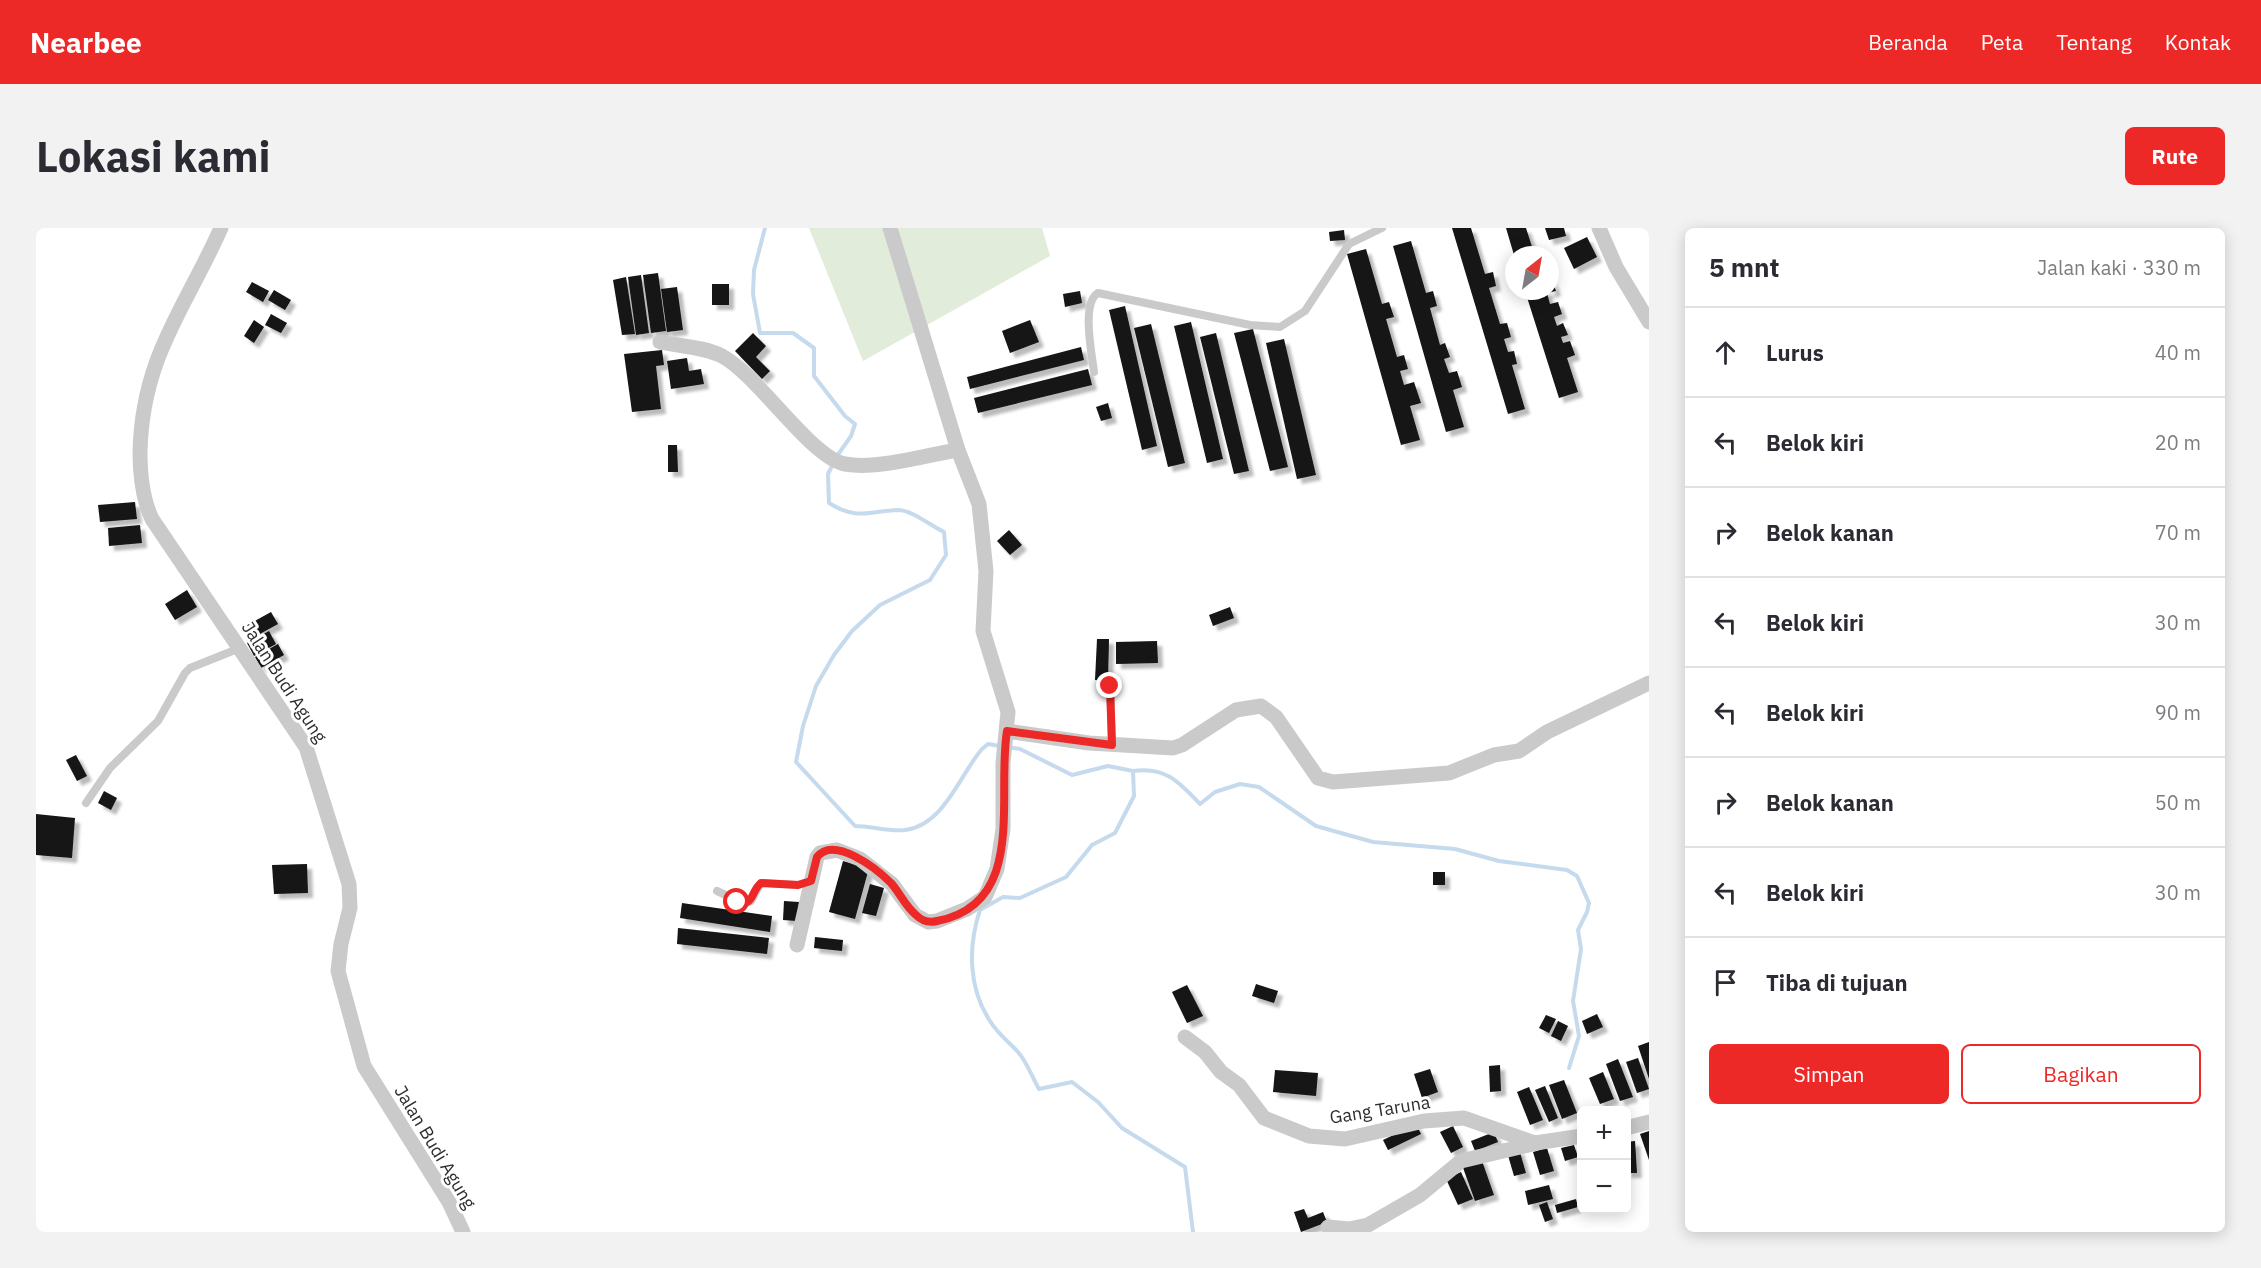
<!DOCTYPE html>
<html lang="id">
<head>
<meta charset="utf-8">
<style>
	:root { --surface:#fff; --page:#f2f2f3; --text:#2b2b33; --muted:#7c7c81; --line:#e1e1e2; --accent:#ed2927 }
	body { margin:0; font-family:"IBM Plex Sans",sans-serif; background:var(--page); color:var(--text) }
	.controls { position:absolute; right:18px; bottom:18px; display:grid; overflow:hidden; border-radius:9px; box-shadow:0 3px 15px #0003 }
	.controls button { width:54px; height:54px; display:grid; place-items:center; padding:0; border:0; border-bottom:2px solid var(--line); background:var(--surface); color:var(--text); font:30px sans-serif }
	.compass { position:absolute; left:1469px; top:18px; width:54px; height:54px; border-radius:50%; background:var(--surface); box-shadow:0 3px 15px #0003; rotate:31deg }
	.stop { position:absolute; width:18px; height:18px; margin:-14px; border:4px solid #ed2927; border-radius:50%; background:#fff }
	.stop.end { background:#ed2927; border-color:#fff; box-shadow:0 2px 6px #0008 }
	.list { margin:0; padding:0; list-style:none }
	h2 { display:flex; justify-content:space-between; align-items:center; height:78px; margin:0; padding:0 24px; font-size:26px }
	h2 small { font-size:20px; font-weight:400; color:var(--muted) }
	.list li { display:grid; grid-template-columns:39px 1fr auto; gap:18px; align-items:center; box-sizing:border-box; height:90px; padding:0 24px; border-top:2px solid var(--line) }
	.list b { display:block; font-size:22px; white-space:nowrap }
	.list em { font-size:20px; font-style:normal; color:var(--muted) }
	.actions { display:flex; gap:12px; padding:18px 24px }
	.actions a { flex:1; padding:14px 0; border:2px solid var(--accent); border-radius:9px; text-align:center; font-size:21px; color:var(--accent) }
	.actions .main { background:var(--accent); color:#fff }
	.icon { flex:none; width:33px; height:33px; fill:none; stroke:currentColor; stroke-width:2; stroke-linecap:round; stroke-linejoin:round }
	.map { position:relative; flex:none; width:1613px; height:1004px; overflow:hidden; border-radius:9px }
	header { display:flex; align-items:center; gap:36px; box-sizing:border-box; height:84px; padding:0 30px; background:var(--accent); color:#fff }
	header strong { font-size:28px }
	nav { display:flex; gap:33px; margin-inline-start:auto; font-size:21px }
	.intro { display:flex; align-items:center; justify-content:space-between; box-sizing:border-box; height:144px; padding:0 36px }
	h1 { margin:0; font-size:42px }
	.button { padding:15px 27px; border-radius:9px; background:var(--accent); color:#fff; font-size:21px; font-weight:700 }
	main { display:flex; gap:36px; padding:0 36px }
	aside { flex:1; background:var(--surface); border-radius:9px; box-shadow:0 3px 15px #0003 }
	.map>svg:first-child { display:block }
	.green { fill:#e2ecda }
	.lines { fill:none; stroke-linecap:round; stroke-linejoin:round }
	.stream { stroke:#c5daed; stroke-width:4 }
	.building { fill:#141414; filter:url(#shadow) }
	.lane { stroke:#cacaca; stroke-width:8 }
	.street { stroke:#cacaca; stroke-width:15 }
	.route { stroke:#ed2927; stroke-width:8 }
	.labels { text-anchor:middle; stroke-width:6; stroke-linejoin:round; paint-order:stroke }
	.street-label { font-size:18px; fill:#2d2d2d; stroke:#fff }
</style>
</head>
<body>
<header>
<strong>Nearbee</strong>
<nav><a>Beranda</a><a>Peta</a><a>Tentang</a><a>Kontak</a></nav>
</header>
<div class="intro"><h1>Lokasi kami</h1><a class="button">Rute</a></div>
<main>
<div class="map">
<svg width="1613" height="1004" viewBox="0 0 1613 1004">
	<defs>
		<filter id="shadow"><feDropShadow dx="5" dy="5" stdDeviation="1.5" flood-color="#0004"/></filter>
	</defs>
	<rect width="100%" height="100%" fill="#fff"/>
	<!-- green -->
	<polygon class="green" points="773,0 1006,0 1014,28 827,133"/>
	<g class="lines">
		<!-- stream -->
		<g class="stream">
			<polyline points="729,0 718,42 717,66 724,105 757,105 778,120 778,148 809,188 819,196 815,208 801,228"/>
			<path d="M798,234L792,246L793,275C822,293 833,283 862,282C876,282 895,298 908,304L910,327L894,352L844,377L816,403L798,427L780,458L767,498L760,534L819,598C835,598 854,604 869,602C908,597 923,548 946,521L952,516L964,518"/>
			<polyline points="971,519 984,521 1036,547 1072,538 1097,543"/>
			<path d="M1157,1004L1149,939L1086,900L1062,874L1036,854L1003,861C996,849 991,834 982,824C973,814 961,805 954,793C932,760 932,718 944,682L967,669L984,670L1030,649L1056,617L1079,605L1098,568L1097,543C1129,538 1143,554 1164,576L1179,564L1204,556L1223,559L1280,598L1337,614L1419,621L1463,633L1531,642L1541,648L1553,675L1551,684L1542,702L1545,721L1537,773L1543,808L1533,840"/>
		</g>
	</g>
	<!-- building -->
	<g class="building">
		<polygon points="1416,0 1435,0 1449,46 1457,44 1460,58 1453,60 1464,96 1471,95 1475,109 1468,111 1472,124 1478,123 1481,136 1476,137 1489,181 1472,186"/>
		<polygon points="1470,0 1490,0 1498,25 1506,23 1507,27 1478,27"/>
		<polygon points="1509,0 1528,0 1530,8 1513,12"/>
		<polygon points="1308,2 1309,12 1294,13 1293,4"/>
		<polygon points="1551,9 1561,29 1538,41 1528,20"/>
		<polygon points="1375,13 1390,65 1397,63 1401,78 1394,80 1404,117 1409,115 1414,129 1408,131 1413,145 1421,143 1426,159 1417,162 1428,199 1410,204 1357,18"/>
		<polygon points="1330,21 1346,76 1353,74 1358,89 1350,91 1361,129 1368,127 1372,141 1364,143 1368,157 1378,154 1385,175 1374,178 1384,212 1365,217 1311,26"/>
		<polygon points="622,45 630,103 615,105 607,47"/>
		<polygon points="605,47 613,105 600,107 592,49"/>
		<polygon points="590,49 599,106 586,107 577,52"/>
		<polygon points="1516,51 1520,63 1511,65 1514,76 1522,74 1526,86 1518,89 1521,98 1527,95 1532,107 1525,109 1527,115 1534,113 1539,127 1531,130 1542,164 1523,170 1489,63 1514,63"/>
		<polygon points="216,54 233,63 227,74 210,64"/>
		<rect x="676" y="56" width="17" height="21"/>
		<polygon points="641,59 647,102 631,104 625,61"/>
		<polygon points="238,62 255,72 249,82 232,72"/>
		<polygon points="1044,63 1046,75 1029,79 1027,66"/>
		<polygon points="1089,78 1121,218 1106,222 1073,82"/>
		<polygon points="235,86 251,95 245,105 229,97"/>
		<polygon points="218,92 228,99 218,115 208,108"/>
		<polygon points="994,92 1003,114 974,125 966,103"/>
		<polygon points="1155,94 1187,231 1171,235 1138,98"/>
		<polygon points="1115,96 1149,235 1132,239 1098,100"/>
		<polygon points="1217,101 1252,239 1234,243 1198,105"/>
		<polygon points="717,105 730,118 720,129 734,143 726,151 699,123"/>
		<polygon points="1180,105 1213,243 1198,246 1164,109"/>
		<polygon points="1248,111 1280,247 1261,251 1230,115"/>
		<polygon points="1045,119 1048,132 934,161 931,149"/>
		<polygon points="626,122 628,137 620,138 625,181 596,184 588,126"/>
		<polygon points="651,130 653,143 665,141 668,156 635,161 631,133"/>
		<polygon points="1052,141 1056,157 942,185 938,170"/>
		<polygon points="1072,175 1076,190 1065,193 1060,179"/>
		<polygon points="632,217 641,217 642,244 632,244"/>
		<polygon points="99,274 101,291 64,294 62,277"/>
		<polygon points="104,297 106,315 73,318 72,300"/>
		<polygon points="973,302 986,317 974,327 961,313"/>
		<polygon points="151,362 161,379 139,392 129,376"/>
		<polygon points="1194,379 1198,390 1177,398 1173,387"/>
		<polygon points="235,384 242,396 213,412 206,400"/>
		<polygon points="233,403 240,416 218,428 211,415"/>
		<polygon points="1061,411 1073,411 1072,453 1059,452"/>
		<polygon points="1121,413 1122,435 1080,436 1080,414"/>
		<polygon points="242,416 248,427 225,440 219,429"/>
		<polygon points="40,527 51,548 41,553 30,532"/>
		<polygon points="68,563 81,570 75,582 62,575"/>
		<polygon points="0,586 39,590 36,630 0,627"/>
		<polygon points="807,633 833,640 819,691 793,684"/>
		<polygon points="271,636 272,665 238,666 236,637"/>
		<rect x="1397" y="644" width="12" height="13"/>
		<polygon points="834,656 848,660 840,688 826,685"/>
		<polygon points="748,673 763,674 761,693 747,692"/>
		<polygon points="646,675 736,688 734,704 644,690"/>
		<polygon points="642,700 733,710 731,726 641,716"/>
		<polygon points="779,709 807,712 806,723 778,720"/>
		<polygon points="1220,756 1242,763 1238,775 1216,768"/>
		<polygon points="1151,757 1167,788 1151,795 1136,764"/>
		<polygon points="1561,786 1567,799 1551,806 1546,793"/>
		<polygon points="1510,787 1520,791 1513,805 1503,800"/>
		<polygon points="1522,793 1532,798 1525,813 1515,808"/>
		<polygon points="1613,814 1613,851 1602,818"/>
		<polygon points="1602,830 1613,861 1601,865 1590,834"/>
		<polygon points="1582,831 1597,869 1584,873 1570,836"/>
		<polygon points="1464,837 1465,863 1454,864 1453,838"/>
		<polygon points="1394,841 1402,864 1386,870 1378,846"/>
		<polygon points="1239,842 1282,845 1280,868 1237,864"/>
		<polygon points="1567,844 1578,871 1564,876 1553,850"/>
		<polygon points="1528,852 1541,885 1526,891 1513,857"/>
		<polygon points="1509,858 1522,890 1513,894 1499,862"/>
		<polygon points="1493,859 1507,892 1494,897 1481,864"/>
		<polygon points="1380,896 1385,906 1352,922 1347,912"/>
		<polygon points="1417,898 1427,919 1415,925 1404,904"/>
		<polygon points="1613,903 1613,932 1604,906"/>
		<polygon points="1458,904 1462,914 1439,923 1435,913"/>
		<polygon points="1599,913 1601,945 1590,945 1590,914"/>
		<polygon points="1538,917 1542,929 1529,933 1525,920"/>
		<polygon points="1511,920 1518,943 1504,947 1497,924"/>
		<polygon points="1483,921 1490,945 1478,948 1471,924"/>
		<polygon points="1445,930 1458,967 1439,973 1426,937"/>
		<polygon points="1425,944 1437,971 1422,977 1410,951"/>
		<polygon points="1513,957 1517,971 1492,977 1489,963"/>
		<polygon points="1540,971 1542,979 1521,985 1519,977"/>
		<polygon points="1511,974 1517,991 1509,994 1503,977"/>
		<polygon points="1268,981 1272,990 1287,984 1291,994 1265,1004 1258,984"/>
	</g>
	<g class="lines">
		<!-- lane -->
		<g class="lane">
			<path d="M1058,144C1056,126 1045,75 1062,65L1214,97L1244,99L1269,83L1313,16L1346,0"/>
			<polyline points="1074,458 1076,517"/>
			<polyline points="50,575 74,540 122,493 149,445 154,440 204,420"/>
			<polyline points="681,663 709,676 715,673 725,655 762,657 775,653"/>
		</g>
		<!-- street -->
		<g class="street">
			<path d="M185,0C149,81 106,129 104,224C104,247 106,270 116,291L270,519L313,656L314,680L305,716L302,743L328,838L413,974L427,1004"/>
			<polyline points="1563,0 1580,39 1613,94"/>
			<path d="M624,114C644,118 668,119 686,128C723,148 775,230 809,236C841,242 889,227 922,222"/>
			<polyline points="971,503 1053,515 1137,520 1146,517 1200,482 1225,478 1240,489 1282,550 1297,554 1413,545 1458,527 1483,523 1511,504 1613,455"/>
			<polyline points="761,717 781,629 784,625 801,622 824,631 856,656 879,687 892,694 901,693 931,681 949,669 961,641 967,601 967,535 972,484 947,403 950,343 943,276 922,222 854,0"/>
			<polyline points="1149,809 1169,824 1185,844 1203,857 1228,890 1273,908 1309,911 1388,893 1428,890 1499,915 1546,908"/>
			<polyline points="1590,900 1613,894"/>
			<polyline points="1292,999 1313,1001 1332,997 1384,967 1425,933 1497,916"/>
		</g>
	</g>
	<g class="lines">
		<!-- route -->
		<path class="route" d="M701,674C719,678 714,664 725,655L762,657L775,653L781,629C798,607 841,641 855,655C864,665 869,678 880,687C886,693 893,695 901,693C992,676 960,568 971,503L1076,517L1074,458"/>
	</g>
	<g class="labels">
		<!-- street labels -->
		<g class="street-label">
			<text transform="translate(248 454) rotate(57)" y="6">Jalan Budi Agung</text>
			<text transform="translate(1344 882) rotate(-9)" y="6">Gang Taruna</text>
			<text transform="translate(399 919) rotate(59)" y="6">Jalan Budi Agung</text>
		</g>
	</g>
</svg>
<div class="controls">
<button>+</button>
<button>−</button>
</div>
<svg class="compass" viewBox="-18 -18 36 36"><path d="M0-13l5 13h-10z" fill="#e53935"/><path d="M0 13l5-13h-10z" fill="#7c7c81"/></svg>
<div class="stop" style="left:701px;top:674px"></div>
<div class="stop end" style="left:1074px;top:458px"></div>
</div>
<aside>
<h2>5 mnt<small>Jalan kaki · 330 m</small></h2>
<ul class="list">
<li><svg class="icon" aria-label="ahead" viewBox="0 0 24 24"><path d="M12 20V5M6 11l6-6 6 6"/></svg><div><b>Lurus</b></div><em>40 m</em></li>
<li><svg class="icon" aria-label="left" viewBox="0 0 24 24"><path d="M17 20v-9H6M10 6l-5 5 5 5"/></svg><div><b>Belok kiri</b></div><em>20 m</em></li>
<li><svg class="icon" aria-label="right" viewBox="0 0 24 24"><path d="M7 20v-9h11M14 6l5 5-5 5"/></svg><div><b>Belok kanan</b></div><em>70 m</em></li>
<li><svg class="icon" aria-label="left" viewBox="0 0 24 24"><path d="M17 20v-9H6M10 6l-5 5 5 5"/></svg><div><b>Belok kiri</b></div><em>30 m</em></li>
<li><svg class="icon" aria-label="left" viewBox="0 0 24 24"><path d="M17 20v-9H6M10 6l-5 5 5 5"/></svg><div><b>Belok kiri</b></div><em>90 m</em></li>
<li><svg class="icon" aria-label="right" viewBox="0 0 24 24"><path d="M7 20v-9h11M14 6l5 5-5 5"/></svg><div><b>Belok kanan</b></div><em>50 m</em></li>
<li><svg class="icon" aria-label="left" viewBox="0 0 24 24"><path d="M17 20v-9H6M10 6l-5 5 5 5"/></svg><div><b>Belok kiri</b></div><em>30 m</em></li>
<li><svg class="icon" aria-label="arrive" viewBox="0 0 24 24"><path d="M6 21V4h12l-3 4 3 4H6"/></svg><div><b>Tiba di tujuan</b></div></li>
</ul>
<div class="actions"><a class="main">Simpan</a><a>Bagikan</a></div>
</aside>
</main>
</body>
</html>
